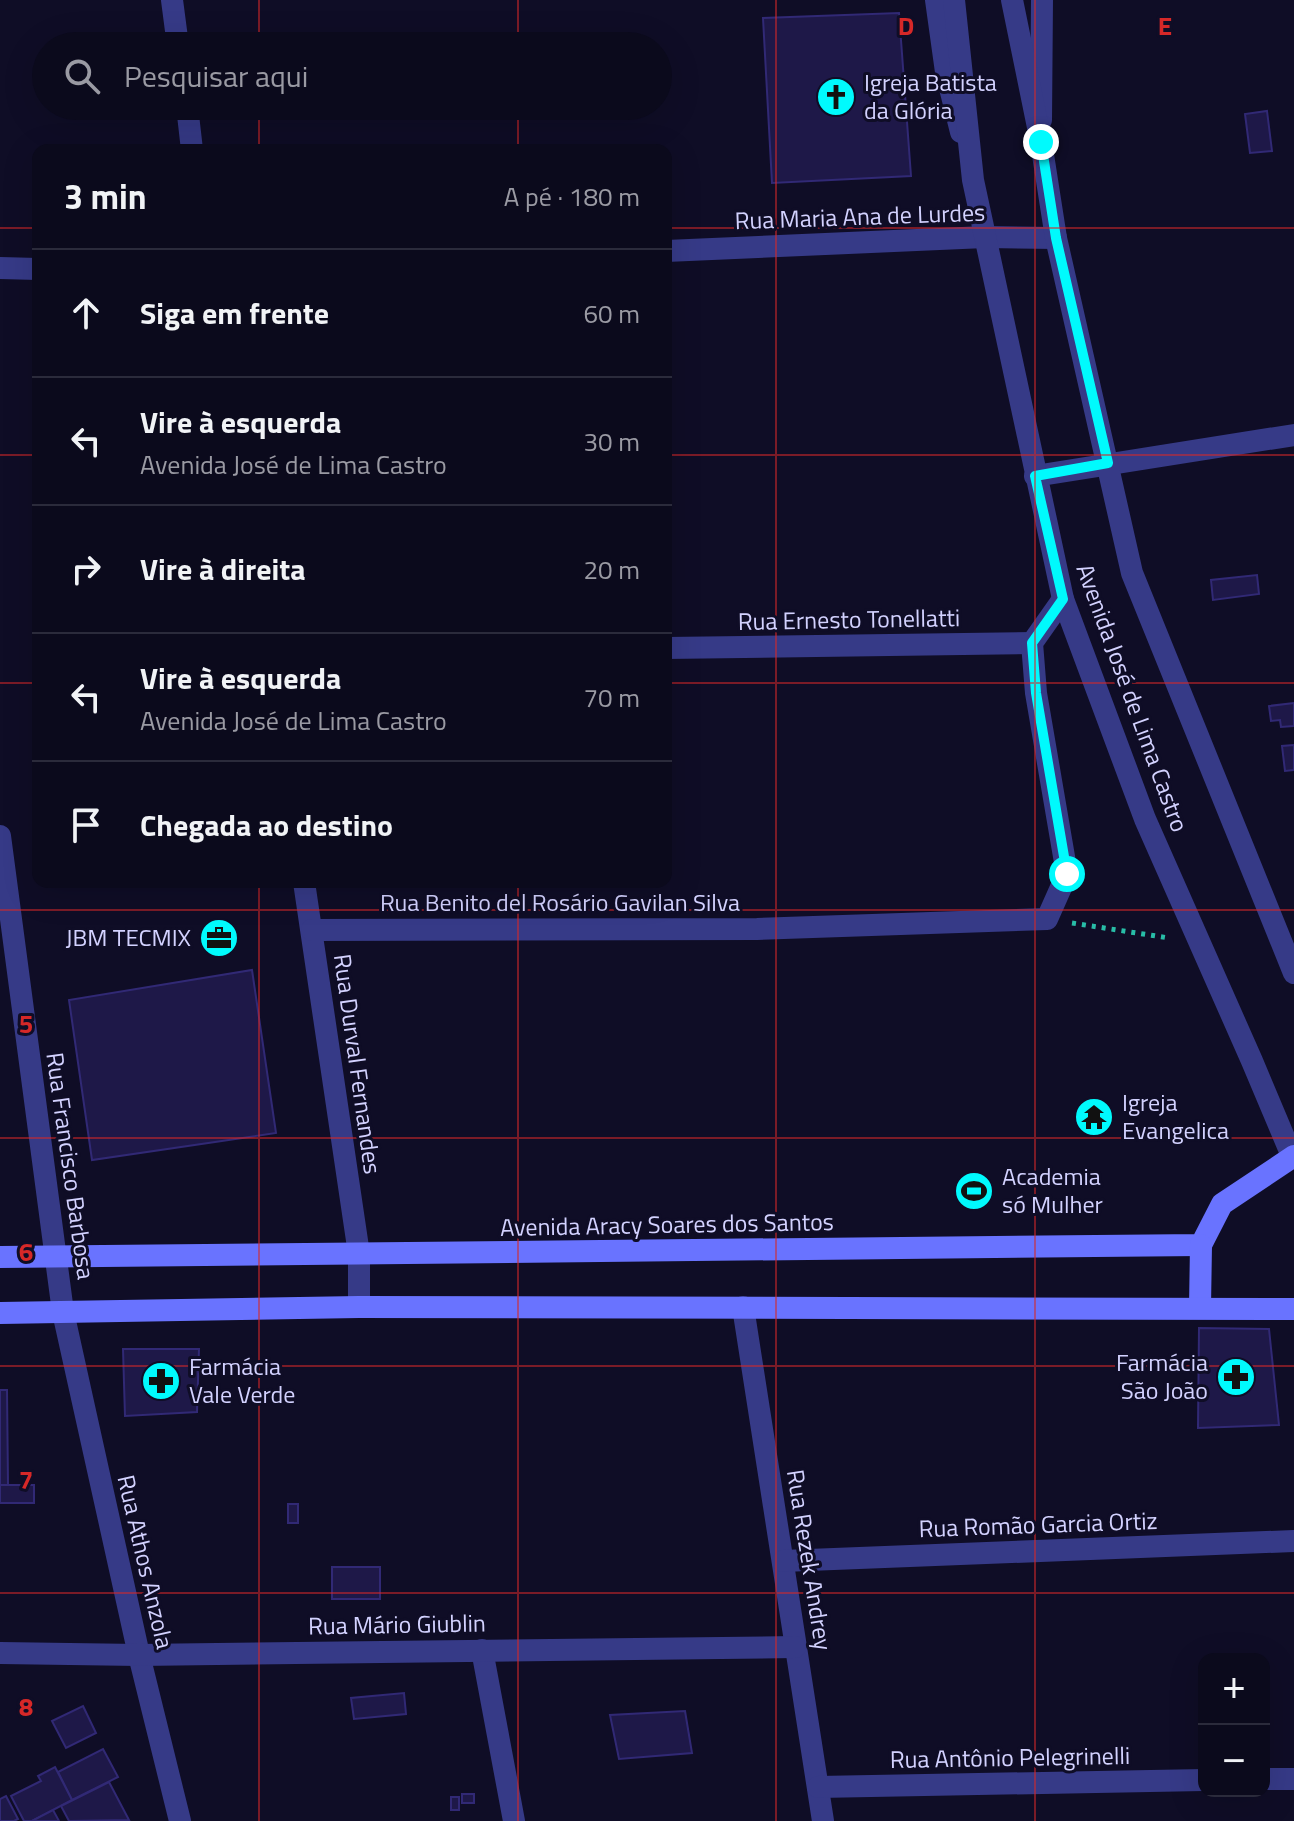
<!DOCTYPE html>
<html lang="pt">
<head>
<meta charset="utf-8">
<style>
	:root { --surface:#0b0a1c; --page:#191829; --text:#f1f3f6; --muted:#9a9aa3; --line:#2b2b3b }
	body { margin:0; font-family:"Titillium Web",sans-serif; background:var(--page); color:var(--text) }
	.controls { position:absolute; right:24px; bottom:24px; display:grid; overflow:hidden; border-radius:16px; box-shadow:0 8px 32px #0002 }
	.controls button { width:72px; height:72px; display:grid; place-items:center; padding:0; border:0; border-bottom:2px solid var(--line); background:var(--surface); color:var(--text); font:40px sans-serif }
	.stop { position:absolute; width:24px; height:24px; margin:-18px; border:6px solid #00fafd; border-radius:50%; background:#fff }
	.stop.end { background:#00fafd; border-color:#fff; box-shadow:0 2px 8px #0008 }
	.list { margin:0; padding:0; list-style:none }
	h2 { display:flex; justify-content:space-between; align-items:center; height:104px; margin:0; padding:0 32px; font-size:34px }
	h2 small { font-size:26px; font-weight:400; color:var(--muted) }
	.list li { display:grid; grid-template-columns:52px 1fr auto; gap:24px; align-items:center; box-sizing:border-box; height:128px; padding:0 32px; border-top:2px solid var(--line) }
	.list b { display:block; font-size:30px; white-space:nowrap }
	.list p { margin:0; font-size:26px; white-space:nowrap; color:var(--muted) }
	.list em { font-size:26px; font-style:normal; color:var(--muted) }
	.icon { flex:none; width:44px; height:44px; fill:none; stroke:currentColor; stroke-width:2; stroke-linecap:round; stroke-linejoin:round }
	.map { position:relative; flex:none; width:1294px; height:1821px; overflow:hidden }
	.search { position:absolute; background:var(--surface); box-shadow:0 8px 32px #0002; left:32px; top:32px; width:640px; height:88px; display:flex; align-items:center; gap:20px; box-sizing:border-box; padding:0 28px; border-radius:44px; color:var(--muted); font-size:30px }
	.panel { position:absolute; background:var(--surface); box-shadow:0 8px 32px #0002; left:32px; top:144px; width:640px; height:744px; border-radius:16px }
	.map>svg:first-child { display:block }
	.building { fill:#1e1848; stroke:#312975; stroke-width:2 }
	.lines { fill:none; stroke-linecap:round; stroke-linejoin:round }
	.path { stroke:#28bda7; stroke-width:5; stroke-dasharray:4 6; stroke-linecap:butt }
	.minor { stroke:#363a87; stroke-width:22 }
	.tertiary { stroke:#363a87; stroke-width:22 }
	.secondary { stroke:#6973ff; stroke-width:22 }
	.route { stroke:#00fafd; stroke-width:10 }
	.grid { fill:none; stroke:#d62828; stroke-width:2; stroke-opacity:0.55 }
	.labels { text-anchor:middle; stroke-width:6; stroke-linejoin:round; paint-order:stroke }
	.poi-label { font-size:24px; fill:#d3d2ff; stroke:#0f0d26; text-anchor:start }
	.street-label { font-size:24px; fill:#d3d2ff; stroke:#0f0d26 }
	.grid-label { font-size:26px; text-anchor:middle; font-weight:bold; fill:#d62828; stroke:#0f0d26; stroke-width:6; stroke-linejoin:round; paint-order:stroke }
</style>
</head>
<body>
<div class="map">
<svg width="1294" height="1821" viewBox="0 0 1294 1821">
	<rect width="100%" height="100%" fill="#0f0d26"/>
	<!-- building -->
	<g class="building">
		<polygon points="899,13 911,176 772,183 763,18"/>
		<polygon points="1267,111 1272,151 1250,153 1245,114"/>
		<polygon points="1257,575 1259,594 1213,600 1211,580"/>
		<polygon points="1294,703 1294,726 1281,727 1280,720 1271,721 1269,706"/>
		<polygon points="1294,745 1294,770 1285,771 1282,746"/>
		<polygon points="252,970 276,1133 92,1160 69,1000"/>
		<polygon points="1199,1328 1269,1329 1279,1425 1198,1428"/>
		<polygon points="123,1349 199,1349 197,1412 125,1416"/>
		<polygon points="0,1390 7,1390 8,1485 0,1485"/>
		<rect x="0" y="1485" width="34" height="18"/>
		<rect x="288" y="1504" width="10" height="19"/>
		<rect x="332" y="1567" width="48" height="32"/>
		<polygon points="404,1693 406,1714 354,1719 351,1698"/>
		<polygon points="83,1706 96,1733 66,1748 52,1721"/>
		<polygon points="685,1711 692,1753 619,1759 610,1715"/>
		<polygon points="103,1749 118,1777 72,1800 58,1772"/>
		<polygon points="55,1767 72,1800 32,1821 24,1821 11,1796 41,1781 38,1776"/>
		<polygon points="109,1782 129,1820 69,1821 61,1806"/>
		<rect x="462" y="1794" width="12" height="9"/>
		<polygon points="6,1796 18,1819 14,1821 0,1821 0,1799"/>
		<rect x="451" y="1797" width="8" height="13"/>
		<polygon points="53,1810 59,1821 32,1821"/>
	</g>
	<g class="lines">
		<!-- path -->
		<polyline class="path" points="1072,923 1169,938"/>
		<!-- minor -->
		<g class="minor">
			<polyline points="172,0 178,46"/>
			<polyline points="936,0 946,72 961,132"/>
			<polyline points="187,106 192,150"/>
			<polyline points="1041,120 1042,0"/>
			<polyline points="666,251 985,237 1056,238"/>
			<polyline points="0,268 38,269"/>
			<polyline points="1035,476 1294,435"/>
			<polyline points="666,648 1032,643"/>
			<polyline points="0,836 63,1312 139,1655 180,1821"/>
			<polyline points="304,882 359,1254 359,1307"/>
			<polyline points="312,930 757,929 1047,919 1067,874 1036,693 1032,643 1063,599"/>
			<polyline points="743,1307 823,1821"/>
			<polyline points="783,1561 1294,1541"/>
			<polyline points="482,1650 514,1821"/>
			<polyline points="0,1653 139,1655 795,1647"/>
			<polyline points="1264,1779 1294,1779"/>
			<polyline points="818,1787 1204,1780"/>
		</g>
		<!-- tertiary -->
		<g class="tertiary">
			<polyline points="954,0 973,180 1063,599 1145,819 1252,1061 1292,1156"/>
			<polyline points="1012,0 1041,142 1056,238 1132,573 1294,973"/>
		</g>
		<!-- secondary -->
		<g class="secondary">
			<polyline points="0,1257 1201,1245 1222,1204 1294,1156"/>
			<polyline points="1200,1307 1201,1245"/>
			<polyline points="0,1313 359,1307 1294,1309"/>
		</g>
	</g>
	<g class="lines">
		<!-- route -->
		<polyline class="route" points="1041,142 1056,238 1108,463 1035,476 1063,599 1032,643 1036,693 1067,874"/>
	</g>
	<!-- grid -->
	<path class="grid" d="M259,0V46M518,0V46M776,0V1821M1035,0V1821M259,106V150M518,106V150M0,228H38M666,228H1294M0,455H38M666,455H1294M0,683H38M666,683H1294M259,882V1821M518,882V1821M0,910H1294M0,1138H1294M0,1366H1294M0,1593H1294"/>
	<!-- icons -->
	<defs>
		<g id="church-disc" transform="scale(2)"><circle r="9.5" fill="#00fafd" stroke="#0f0d26"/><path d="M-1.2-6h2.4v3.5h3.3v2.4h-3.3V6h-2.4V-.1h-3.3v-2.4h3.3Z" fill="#111"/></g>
		<g id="office-disc" transform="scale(2)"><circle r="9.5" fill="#00fafd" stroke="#0f0d26"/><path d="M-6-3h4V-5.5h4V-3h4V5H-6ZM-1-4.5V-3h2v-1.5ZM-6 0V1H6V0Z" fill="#111"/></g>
		<g id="temple-disc" transform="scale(2)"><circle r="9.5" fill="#00fafd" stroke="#0f0d26"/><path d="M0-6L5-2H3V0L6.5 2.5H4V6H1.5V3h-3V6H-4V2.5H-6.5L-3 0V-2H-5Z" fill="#111"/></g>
		<g id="stadium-disc" transform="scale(2)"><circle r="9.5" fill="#00fafd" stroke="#0f0d26"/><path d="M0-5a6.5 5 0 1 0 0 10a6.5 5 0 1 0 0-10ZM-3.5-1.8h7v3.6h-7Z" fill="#111"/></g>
		<g id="pharmacy-disc" transform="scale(2)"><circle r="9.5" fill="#00fafd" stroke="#0f0d26"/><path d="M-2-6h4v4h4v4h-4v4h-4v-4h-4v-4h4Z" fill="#111"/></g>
	</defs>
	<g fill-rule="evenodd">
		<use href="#church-disc" x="836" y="97"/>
		<use href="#office-disc" x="219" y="938"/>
		<use href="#temple-disc" x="1094" y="1117"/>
		<use href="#stadium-disc" x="974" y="1191"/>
		<use href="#pharmacy-disc" x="1236" y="1377"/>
		<use href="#pharmacy-disc" x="161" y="1381"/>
	</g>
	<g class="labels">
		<!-- poi labels -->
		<g class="poi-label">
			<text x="864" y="91">Igreja Batista<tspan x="864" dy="28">da Glória</tspan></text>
			<text x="191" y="946" text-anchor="end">JBM TECMIX</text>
			<text x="1122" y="1111">Igreja<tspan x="1122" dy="28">Evangelica</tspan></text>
			<text x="1002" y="1185">Academia<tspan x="1002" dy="28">só Mulher</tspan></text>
			<text x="1208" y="1371" text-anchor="end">Farmácia<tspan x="1208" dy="28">São João</tspan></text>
			<text x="189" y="1375">Farmácia<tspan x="189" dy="28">Vale Verde</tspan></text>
		</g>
		<!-- street labels -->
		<g class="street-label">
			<text transform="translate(860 217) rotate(-2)" y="8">Rua Maria Ana de Lurdes</text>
			<text transform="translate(849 620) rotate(-1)" y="8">Rua Ernesto Tonellatti</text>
			<text transform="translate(1132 698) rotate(70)" y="8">Avenida José de Lima Castro</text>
			<text x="560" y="911">Rua Benito del Rosário Gavilan Silva</text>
			<text transform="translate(357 1064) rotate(82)" y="8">Rua Durval Fernandes</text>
			<text transform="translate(70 1166) rotate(82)" y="8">Rua Francisco Barbosa</text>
			<text transform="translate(667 1225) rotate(-1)" y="8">Avenida Aracy Soares dos Santos</text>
			<text transform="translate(1038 1525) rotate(-2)" y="8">Rua Romão Garcia Ortiz</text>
			<text transform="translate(809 1560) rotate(81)" y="8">Rua Rezek Andrey</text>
			<text transform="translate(145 1562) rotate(77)" y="8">Rua Athos Anzola</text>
			<text transform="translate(397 1625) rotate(-1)" y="8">Rua Mário Giublin</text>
			<text transform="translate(1010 1758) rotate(-1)" y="8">Rua Antônio Pelegrinelli</text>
		</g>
	</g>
	<g class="grid-label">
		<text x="906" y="35">D</text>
		<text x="1165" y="35">E</text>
		<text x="26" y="1033">5</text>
		<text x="26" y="1261">6</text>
		<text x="26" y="1489">7</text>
		<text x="26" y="1716">8</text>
	</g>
</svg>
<div class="controls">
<button>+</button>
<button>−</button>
</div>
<div class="stop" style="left:1067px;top:874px"></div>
<div class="stop end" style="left:1041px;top:142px"></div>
<div class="search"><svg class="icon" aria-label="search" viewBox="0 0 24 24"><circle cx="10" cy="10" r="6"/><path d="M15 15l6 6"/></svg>Pesquisar aqui</div>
<section class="panel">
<h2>3 min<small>A pé · 180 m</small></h2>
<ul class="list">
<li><svg class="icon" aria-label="ahead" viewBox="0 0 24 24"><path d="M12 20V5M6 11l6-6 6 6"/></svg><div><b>Siga em frente</b></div><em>60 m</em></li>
<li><svg class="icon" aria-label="left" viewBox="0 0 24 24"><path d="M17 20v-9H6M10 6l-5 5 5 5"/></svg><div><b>Vire à esquerda</b><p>Avenida José de Lima Castro</p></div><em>30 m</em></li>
<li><svg class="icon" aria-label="right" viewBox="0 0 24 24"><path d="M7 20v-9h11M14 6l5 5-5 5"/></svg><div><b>Vire à direita</b></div><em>20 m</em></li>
<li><svg class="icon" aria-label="left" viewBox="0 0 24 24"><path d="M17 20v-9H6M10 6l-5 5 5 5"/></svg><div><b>Vire à esquerda</b><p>Avenida José de Lima Castro</p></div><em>70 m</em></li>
<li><svg class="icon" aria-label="arrive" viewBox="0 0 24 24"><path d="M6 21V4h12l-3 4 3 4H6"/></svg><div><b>Chegada ao destino</b></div></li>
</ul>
</section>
</div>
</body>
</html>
